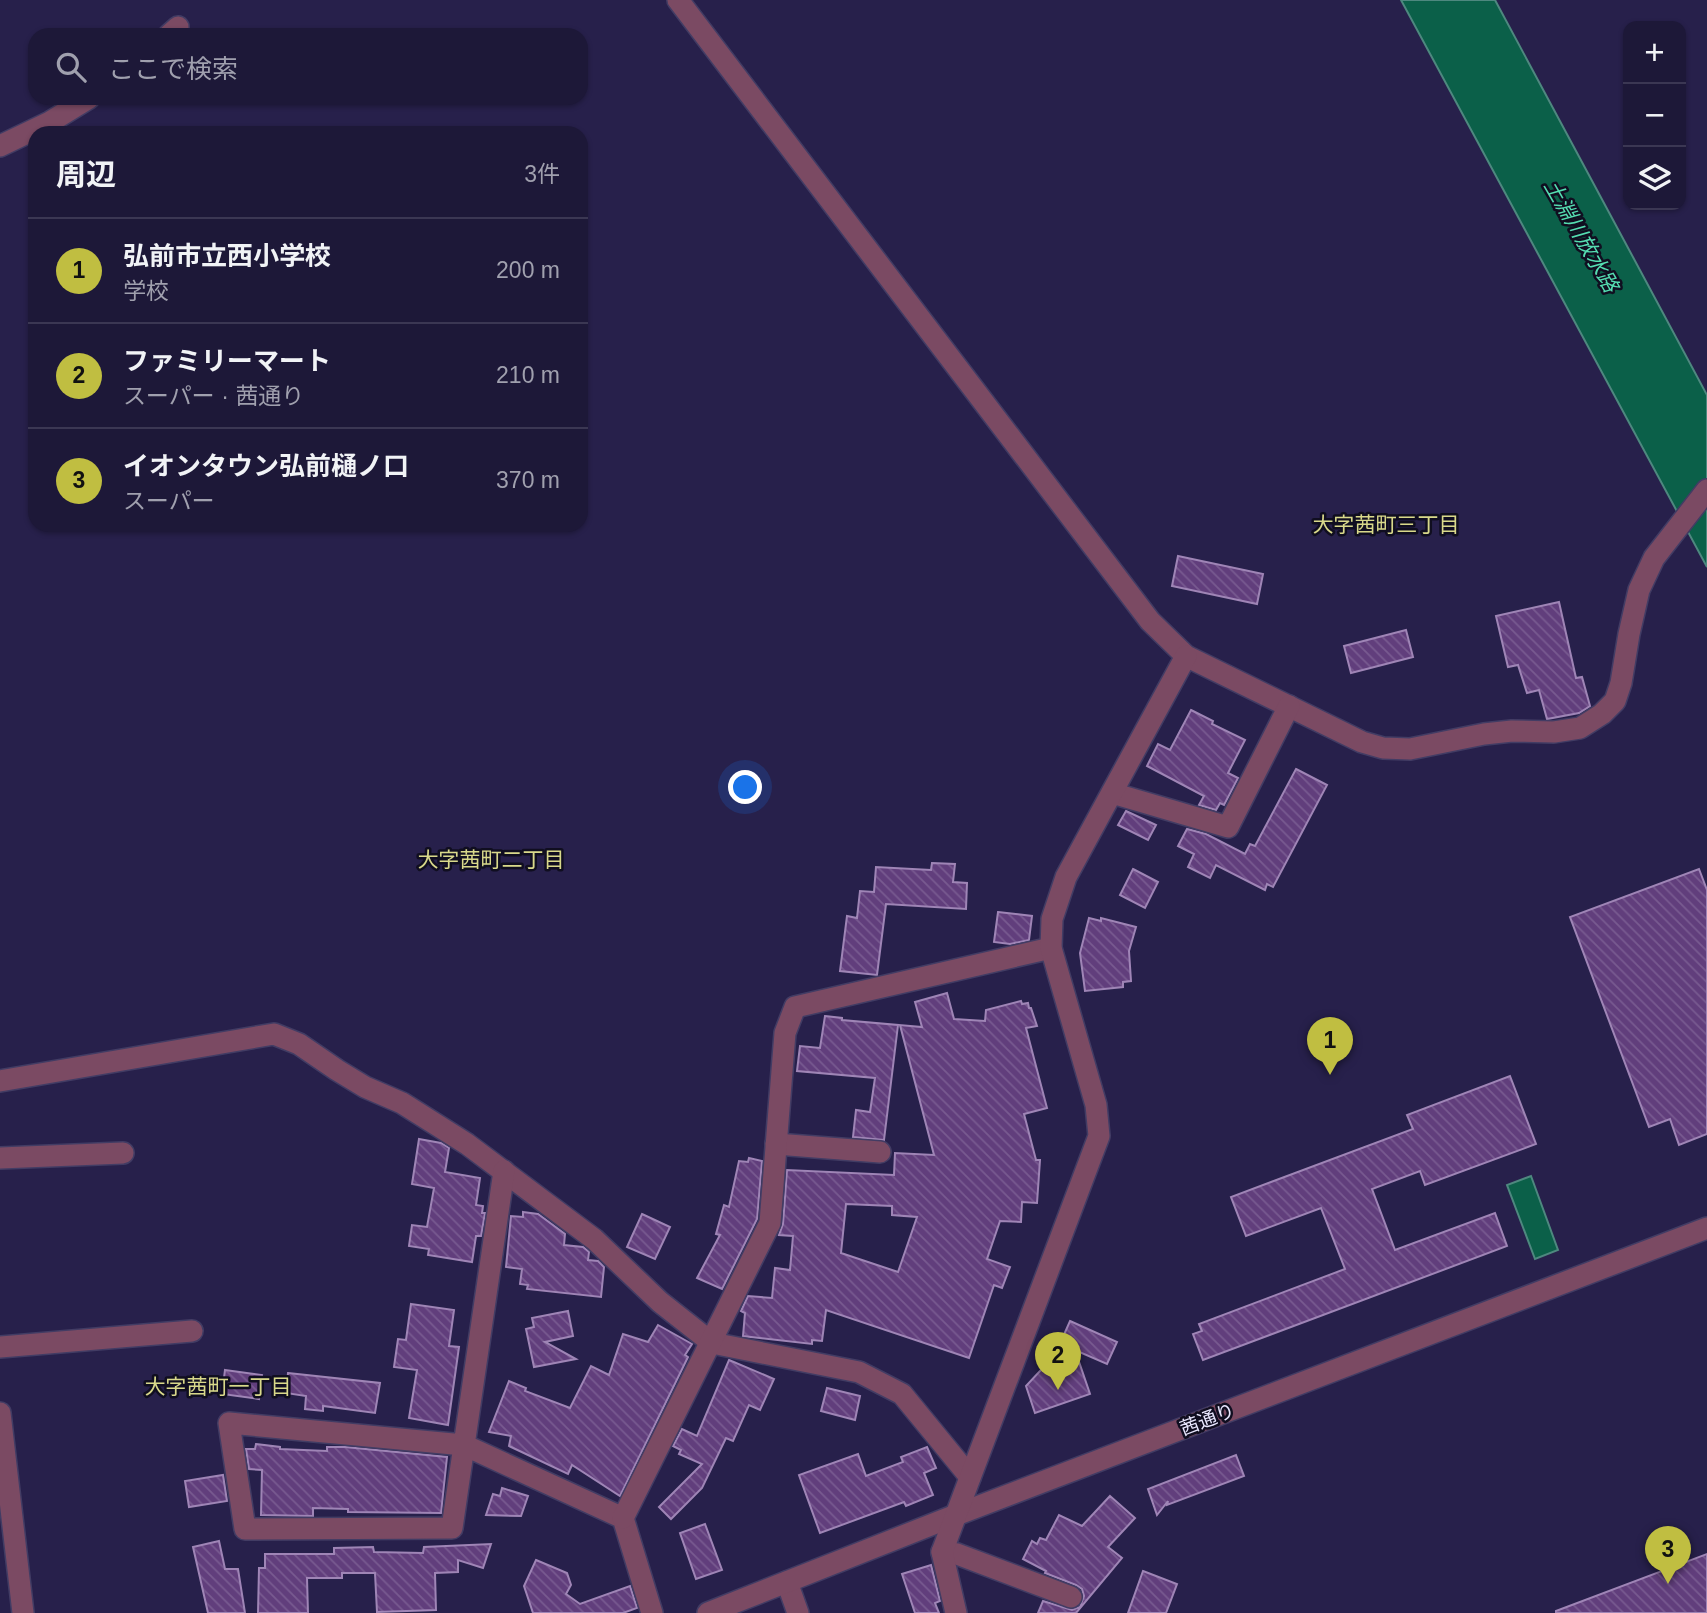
<!DOCTYPE html>
<html lang="ja">
<head>
<meta charset="utf-8">
<style>
	:root { --surface:#1d1838; --page:#252140; --text:#f1f3f6; --muted:#a0a0ae; --line:#3b3753; --accent:#c0be41 }
	body { margin:0; font-family:Arial,"Noto Sans JP",sans-serif; background:var(--page); color:var(--text) }
	.controls { position:absolute; right:21px; top:21px; display:grid; overflow:hidden; border-radius:14px; box-shadow:0 2px 5px #0004 }
	.controls button { width:63px; height:63px; display:grid; place-items:center; padding:0; border:0; border-bottom:2px solid var(--line); background:var(--surface); color:var(--text); font:35px sans-serif }
	.you { position:absolute; left:746px; top:788px; width:24px; height:24px; margin:-18px; border:5px solid #fff; border-radius:50%; background:#1a73e8; box-shadow:0 0 0 10px #1a73e833 }
	.badge { display:grid; place-items:center; width:46px; height:46px; border-radius:50%; background:var(--accent); color:#111; font-size:23px; font-weight:700 }
	.pin { position:absolute; translate:-50% -58px; filter:drop-shadow(0 2px 4px #0008) }
	.pin::after { content:''; position:absolute; top:37px; width:24px; height:21px; background:inherit; clip-path:polygon(0 0,100% 0,50% 100%) }
	.list { margin:0; padding:0; list-style:none }
	h2 { display:flex; justify-content:space-between; align-items:center; height:91px; margin:0; padding:0 28px; font-size:30px }
	h2 small { font-size:23px; font-weight:400; color:var(--muted) }
	.list li { display:grid; grid-template-columns:46px 1fr auto; gap:21px; align-items:center; box-sizing:border-box; height:105px; padding:0 28px; border-top:2px solid var(--line) }
	.list b { display:block; font-size:26px; white-space:nowrap }
	.list p { margin:0; font-size:23px; white-space:nowrap; color:var(--muted) }
	.list em { font-size:23px; font-style:normal; color:var(--muted) }
	.icon { flex:none; width:38px; height:38px; fill:none; stroke:currentColor; stroke-width:2; stroke-linecap:round; stroke-linejoin:round }
	.map { position:relative; flex:none; width:1707px; height:1613px; overflow:hidden }
	.search { position:absolute; background:var(--surface); box-shadow:0 2px 5px #0004; left:28px; top:28px; width:560px; height:77px; display:flex; align-items:center; gap:18px; box-sizing:border-box; padding:0 24px; border-radius:21px; color:var(--muted); font-size:26px }
	.panel { position:absolute; background:var(--surface); box-shadow:0 2px 5px #0004; left:28px; top:126px; width:560px; height:406px; border-radius:21px }
	.map>svg:first-child { display:block }
	.water { fill:#0b6049; stroke:#4e887f; stroke-width:2 }
	.building { fill:url(#building-back-hatch); stroke:#9f85b6; stroke-width:2; fill-rule:evenodd }
	.lines { fill:none; stroke-linecap:round; stroke-linejoin:round }
	.minor-casing { stroke:#423c64; stroke-width:24 }
	.minor { stroke:#7b4a63; stroke-width:21 }
	.labels { text-anchor:middle; stroke-width:5; stroke-linejoin:round; paint-order:stroke }
	.street-label { font-size:19px; fill:#e9e7fe; stroke:#100e20 }
	.water-label { font-size:21px; font-style:italic; fill:#55ddb1; stroke:#100e20 }
	.neighbourhood-label { font-size:21px; fill:#d9d98b; stroke:#100e20 }
</style>
</head>
<body>
<div class="map">
<svg width="1707" height="1613" viewBox="0 0 1707 1613">
	<defs>
		<pattern id="building-back-hatch" width="6" height="6" patternUnits="userSpaceOnUse" patternTransform="scale(1.75)"><rect width="6" height="6" fill="#613e7c"/><path d="M-1 5l2 2M0 0l6 6M5-1l2 2" fill="none" stroke="#785a90"/></pattern>
	</defs>
	<rect width="100%" height="100%" fill="#27204b"/>
	<!-- water -->
	<g class="water">
		<polygon points="1401,0 1495,0 1707,395 1707,567"/>
		<polygon points="1531,1176 1558,1250 1535,1259 1507,1185"/>
	</g>
	<!-- building -->
	<g class="building">
		<polygon points="1178,556 1263,574 1257,604 1172,586"/>
		<polygon points="1559,602 1576,678 1582,677 1590,706 1579,713 1547,719 1539,690 1527,693 1518,665 1508,667 1496,616"/>
		<polygon points="1406,630 1413,657 1351,673 1344,646"/>
		<polygon points="1191,710 1213,721 1212,724 1245,740 1228,773 1238,778 1224,805 1220,803 1216,810 1199,805 1204,796 1147,766 1158,744 1170,750"/>
		<polygon points="1296,769 1327,785 1273,887 1267,884 1265,890 1216,865 1210,878 1188,867 1194,854 1178,846 1187,829 1206,834 1245,854 1250,844 1255,846"/>
		<polygon points="1126,811 1156,825 1148,840 1118,825"/>
		<polygon points="932,863 955,864 953,882 967,883 966,909 886,904 877,975 840,971 847,916 857,918 860,891 874,892 876,867 931,870"/>
		<polygon points="1133,869 1158,882 1145,908 1120,895"/>
		<polygon points="1699,869 1707,890 1707,1134 1679,1145 1670,1119 1649,1127 1570,917"/>
		<polygon points="998,912 1032,916 1029,940 1010,944 994,942"/>
		<polygon points="1089,918 1101,921 1101,918 1136,927 1129,951 1131,981 1123,982 1123,987 1085,991 1080,953"/>
		<path d="M947,993L954,1019L985,1021L986,1010L1021,1001L1022,1004L1028,1003L1029,1008H1031L1037,1026L1026,1028L1047,1108L1024,1114L1036,1160H1040L1037,1203L1022,1202L1021,1222L1000,1221L987,1259L1010,1267L1002,1288L994,1285L969,1358L826,1310L822,1341L812,1340V1344L743,1336L745,1313L741,1311L748,1296L772,1298L775,1268L790,1270L793,1236L779,1235L783,1224L787,1170L894,1175L895,1153L934,1155L900,1025L922,1027L915,1002ZM846,1204L892,1206V1215L917,1217L898,1272L841,1253Z"/>
		<polygon points="825,1016 842,1018 842,1020 898,1025 884,1140 853,1137 856,1110 870,1112 875,1078 797,1071 800,1046 820,1048"/>
		<polygon points="1510,1076 1536,1144 1425,1185 1420,1171 1372,1189 1395,1250 1495,1213 1507,1246 1203,1360 1193,1334 1202,1331 1199,1324 1345,1269 1321,1208 1246,1236 1231,1197 1413,1129 1407,1115"/>
		<polygon points="419,1139 441,1143 449,1148 445,1172 480,1178 476,1205 483,1206 482,1213 485,1213 481,1236 476,1236 472,1262 428,1255 429,1249 409,1246 412,1225 427,1227 434,1188 412,1184"/>
		<polygon points="749,1158 762,1161 757,1219 722,1289 697,1278 720,1235 716,1234 724,1205 729,1207 739,1161 748,1162"/>
		<polygon points="523,1212 538,1214 565,1234 564,1245 583,1247 589,1252 588,1260 598,1261 604,1267 601,1297 527,1289 528,1285 520,1284 522,1269 506,1267 511,1216 523,1217"/>
		<polygon points="642,1214 670,1227 655,1259 627,1247"/>
		<polygon points="411,1304 454,1310 449,1346 459,1347 448,1425 409,1418 417,1370 394,1367 398,1339 406,1340"/>
		<polygon points="568,1311 573,1336 545,1342 576,1359 534,1367 526,1329 534,1327 532,1318"/>
		<polygon points="1070,1321 1117,1342 1107,1364 1075,1350 1090,1394 1035,1413 1026,1386 1055,1355"/>
		<polygon points="658,1325 692,1344 685,1355 688,1357 620,1496 572,1465 568,1474 509,1446 511,1436 489,1432 509,1381 526,1388 525,1391 570,1408 591,1366 609,1375 623,1334 648,1342"/>
		<polygon points="729,1360 774,1379 760,1410 749,1405 733,1441 726,1438 702,1488 671,1519 659,1507 702,1464 679,1454 681,1450 673,1446 682,1429 697,1436"/>
		<polygon points="225,1370 262,1375 259,1399 222,1394"/>
		<polygon points="288,1373 380,1383 375,1413 323,1406 323,1411 305,1409 306,1396 286,1393"/>
		<polygon points="827,1388 860,1396 855,1420 821,1411"/>
		<polygon points="256,1444 280,1447 280,1449 327,1451 327,1447 345,1447 447,1457 441,1513 348,1512 348,1509 313,1508 313,1516 261,1515 262,1470 249,1469 246,1449 255,1449"/>
		<polygon points="927,1447 936,1468 924,1473 933,1495 906,1506 904,1502 820,1533 799,1475 858,1454 866,1476 903,1462 901,1457"/>
		<polygon points="1236,1455 1244,1476 1167,1505 1168,1501 1157,1515 1148,1489"/>
		<polygon points="223,1475 227,1501 189,1507 185,1481"/>
		<polygon points="502,1488 528,1496 521,1516 486,1515 493,1494 500,1496"/>
		<polygon points="1110,1496 1135,1518 1108,1547 1122,1558 1076,1613 1038,1613 1043,1601 1072,1610 1080,1607 1084,1596 1082,1589 1076,1585 1045,1573 1046,1571 1023,1559 1032,1541 1037,1544 1040,1538 1046,1540 1059,1515 1082,1526"/>
		<polygon points="705,1524 722,1570 696,1579 680,1533"/>
		<polygon points="219,1541 225,1569 238,1569 245,1613 208,1613 193,1547"/>
		<polygon points="491,1544 483,1568 458,1560 458,1572 435,1573 436,1610 377,1612 375,1573 342,1573 342,1578 307,1578 308,1613 258,1613 259,1568 265,1568 265,1554 334,1554 334,1548 373,1547 374,1552 423,1553 424,1547"/>
		<polygon points="1707,1554 1707,1613 1556,1613 1556,1611"/>
		<polygon points="536,1560 567,1573 571,1585 566,1594 580,1604 630,1586 637,1608 623,1613 533,1613 524,1586"/>
		<polygon points="931,1565 940,1601 935,1603 939,1613 915,1613 902,1574"/>
		<polygon points="1143,1571 1177,1584 1166,1613 1128,1613"/>
	</g>
	<g class="lines">
		<!-- minor casing -->
		<g class="minor-casing">
			<g id="minor">
				<polyline points="678,0 1150,621 1186,656 1362,742 1383,748 1410,749 1484,734 1512,731 1554,732 1580,728 1602,714 1615,701 1621,683 1629,634 1639,590 1654,558 1707,490"/>
				<polyline points="169,35 178,27"/>
				<polyline points="0,146 50,122 89,98"/>
				<polyline points="1112,793 1228,827 1289,706"/>
				<polyline points="0,1081 274,1034 299,1044 337,1070 365,1087 402,1103 467,1144 594,1239 660,1302 712,1343 859,1372 902,1394 970,1477"/>
				<polyline points="776,1144 880,1152"/>
				<polyline points="0,1158 123,1153"/>
				<polyline points="504,1171 452,1528 245,1529 229,1423 464,1445 623,1518 652,1613"/>
				<polyline points="0,1347 192,1331"/>
				<polyline points="0,1413 23,1613"/>
				<polyline points="623,1518 770,1223 785,1033 795,1007 1051,948"/>
				<polyline points="942,1552 957,1554 1071,1597"/>
				<polyline points="787,1582 798,1613"/>
				<polyline points="708,1613 956,1515 1707,1228"/>
				<polyline points="956,1613 942,1552 1099,1136 1096,1105 1051,948 1052,919 1066,877 1186,656"/>
			</g>
		</g>
		<!-- minor -->
		<use href="#minor" class="minor"/>
	</g>
	<g class="labels">
		<!-- street labels -->
		<g class="street-label">
			<text transform="translate(1207 1419) rotate(-21)" y="7">茜通り</text>
		</g>
		<!-- water labels -->
		<g class="water-label">
			<text transform="translate(1581 236) rotate(60)" y="7">土淵川放水路</text>
		</g>
		<!-- neighbourhood labels -->
		<g class="neighbourhood-label">
			<text x="1386" y="532">大字茜町三丁目</text>
			<text x="491" y="867">大字茜町二丁目</text>
			<text x="218" y="1394">大字茜町一丁目</text>
		</g>
	</g>
</svg>
<div class="controls">
<button>+</button>
<button>−</button>
<button><svg class="icon" aria-label="layers" viewBox="0 0 24 24"><path d="M12 4l9 5-9 5-9-5zM3 14l9 5 9-5"/></svg></button>
</div>
<div class="you"></div>
<div class="pin badge" style="left:1330px;top:1075px">1</div>
<div class="pin badge" style="left:1058px;top:1390px">2</div>
<div class="pin badge" style="left:1668px;top:1584px">3</div>
<div class="search"><svg class="icon" aria-label="search" viewBox="0 0 24 24"><circle cx="10" cy="10" r="6"/><path d="M15 15l6 6"/></svg>ここで検索</div>
<section class="panel">
<h2>周辺<small>3件</small></h2>
<ul class="list">
<li><span class="badge">1</span><div><b>弘前市立西小学校</b><p>学校</p></div><em>200 m</em></li>
<li><span class="badge">2</span><div><b>ファミリーマート</b><p>スーパー · 茜通り</p></div><em>210 m</em></li>
<li><span class="badge">3</span><div><b>イオンタウン弘前樋ノ口</b><p>スーパー</p></div><em>370 m</em></li>
</ul>
</section>
</div>
</body>
</html>
